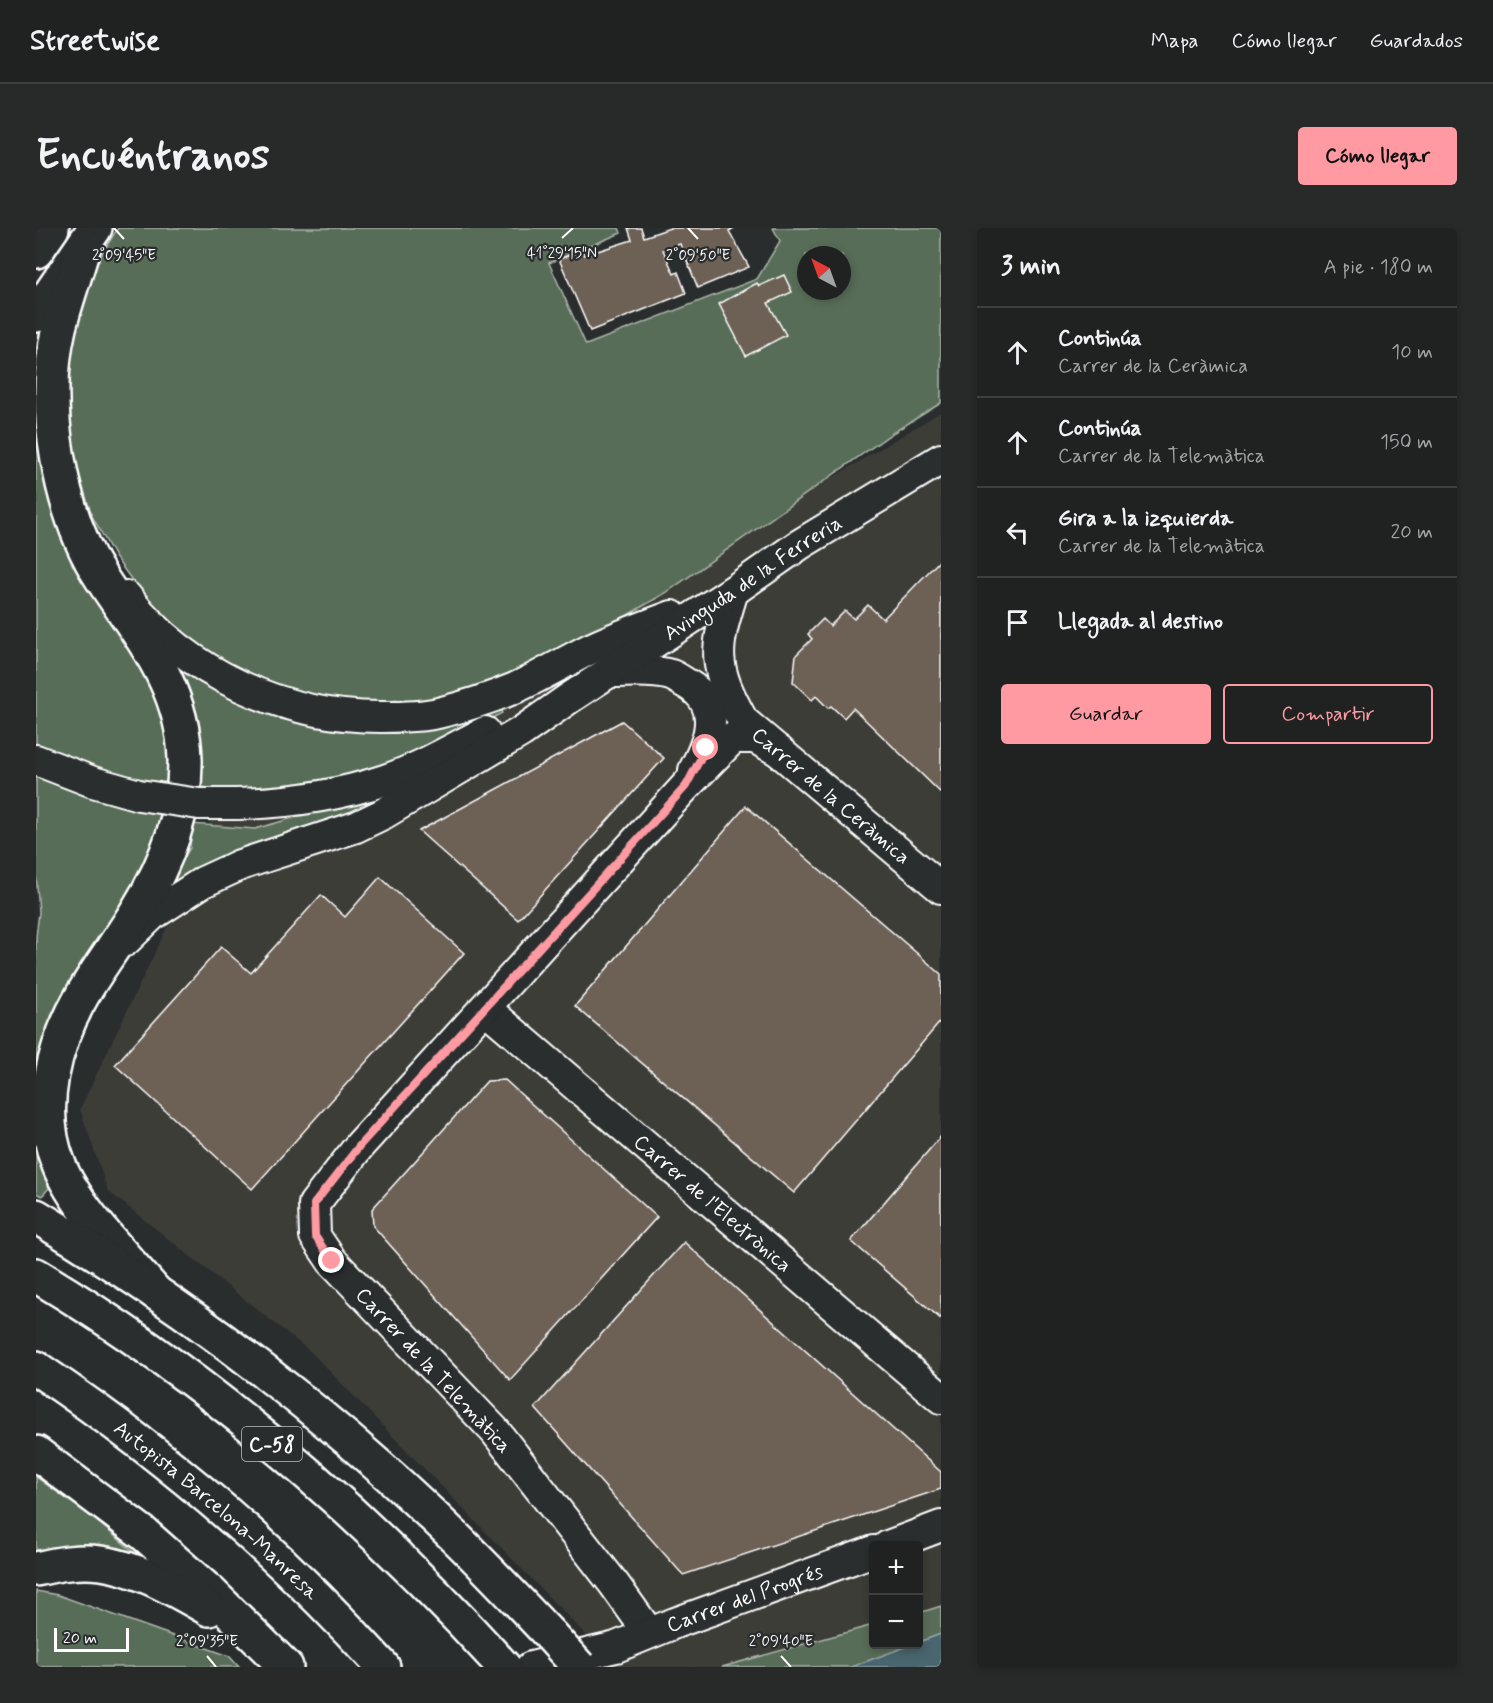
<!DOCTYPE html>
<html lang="es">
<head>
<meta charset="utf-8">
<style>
	:root { --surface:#202222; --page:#282a2a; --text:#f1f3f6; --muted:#a2a4a5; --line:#3d3f40; --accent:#ff9aa2 }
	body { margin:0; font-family:Mynerve,sans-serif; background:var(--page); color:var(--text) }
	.controls { position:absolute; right:18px; bottom:18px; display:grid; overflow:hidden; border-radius:6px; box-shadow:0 3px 9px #0003 }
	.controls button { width:54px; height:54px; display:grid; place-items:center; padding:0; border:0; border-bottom:2px solid var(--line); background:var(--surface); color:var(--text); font:30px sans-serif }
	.compass { position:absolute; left:761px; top:18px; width:54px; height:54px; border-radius:50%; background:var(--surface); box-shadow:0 3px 9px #0003; rotate:319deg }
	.scale { position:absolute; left:18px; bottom:15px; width:75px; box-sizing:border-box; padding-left:6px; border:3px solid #fff; border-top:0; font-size:16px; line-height:21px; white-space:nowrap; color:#fff; -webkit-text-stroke:4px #2a2d2e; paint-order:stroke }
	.stop { position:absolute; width:18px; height:18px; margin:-14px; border:4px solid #ff9aa2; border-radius:50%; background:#fff }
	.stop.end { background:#ff9aa2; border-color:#fff; box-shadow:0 2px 6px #0008 }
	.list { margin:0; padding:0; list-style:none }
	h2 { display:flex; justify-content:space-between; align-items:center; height:78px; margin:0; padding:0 24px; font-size:26px }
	h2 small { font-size:20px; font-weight:400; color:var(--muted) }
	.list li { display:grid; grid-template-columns:39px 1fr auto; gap:18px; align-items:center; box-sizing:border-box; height:90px; padding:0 24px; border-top:2px solid var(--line) }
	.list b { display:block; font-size:22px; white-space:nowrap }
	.list p { margin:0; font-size:20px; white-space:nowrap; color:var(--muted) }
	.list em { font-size:20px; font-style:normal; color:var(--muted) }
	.actions { display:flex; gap:12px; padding:18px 24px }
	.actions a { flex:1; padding:14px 0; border:2px solid var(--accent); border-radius:6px; text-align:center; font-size:21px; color:var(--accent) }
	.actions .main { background:var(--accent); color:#111 }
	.icon { flex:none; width:33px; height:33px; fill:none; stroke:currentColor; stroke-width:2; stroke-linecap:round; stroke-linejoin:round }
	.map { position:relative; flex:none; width:905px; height:1439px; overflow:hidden; border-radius:6px }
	header { display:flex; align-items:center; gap:36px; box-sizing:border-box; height:84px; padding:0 30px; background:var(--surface); border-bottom:2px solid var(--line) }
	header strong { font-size:28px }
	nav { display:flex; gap:33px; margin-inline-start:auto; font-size:21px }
	.intro { display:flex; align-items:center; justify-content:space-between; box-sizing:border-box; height:144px; padding:0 36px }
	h1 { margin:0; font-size:42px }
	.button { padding:15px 27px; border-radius:6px; background:var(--accent); color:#111; font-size:21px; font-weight:700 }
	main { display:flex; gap:36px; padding:0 36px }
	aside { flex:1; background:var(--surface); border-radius:6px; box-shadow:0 3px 9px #0003 }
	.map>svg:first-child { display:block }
	.built { fill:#3e3d39 }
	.green { fill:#586d58; stroke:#acb6ac; stroke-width:1.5; fill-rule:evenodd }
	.water { fill:#49656d; stroke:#92a3a7; stroke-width:1.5 }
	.building { fill:#6d6154; stroke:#fff; stroke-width:1.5 }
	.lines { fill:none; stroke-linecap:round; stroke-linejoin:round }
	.minor-casing { stroke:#fff; stroke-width:34 }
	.secondary-casing { stroke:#fff; stroke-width:38 }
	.motorway-casing { stroke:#fff; stroke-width:38 }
	.minor { stroke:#2a2d2e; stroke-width:30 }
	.secondary { stroke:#2a2d2e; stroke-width:33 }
	.motorway { stroke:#2a2d2e; stroke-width:33 }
	.minor-bridge-casing { stroke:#fff; stroke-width:34; stroke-linecap:butt }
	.motorway-bridge-casing { stroke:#fff; stroke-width:38; stroke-linecap:butt }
	.minor-bridge { stroke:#2a2d2e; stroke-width:30 }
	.motorway-bridge { stroke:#2a2d2e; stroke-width:33 }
	.route { stroke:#ff9aa2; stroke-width:8 }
	.ticks { fill:none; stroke:#fff; stroke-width:2 }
	.labels { text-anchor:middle; stroke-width:4.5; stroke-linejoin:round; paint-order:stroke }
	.shield { fill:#2a2d2e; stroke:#bfc0c0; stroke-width:1.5 }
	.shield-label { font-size:20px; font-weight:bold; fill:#fff }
	.street-label { font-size:21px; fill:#fff; stroke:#2a2d2e }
	.ticks-label { font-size:15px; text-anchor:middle; fill:#fff; stroke:#2a2d2e; stroke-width:4.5; stroke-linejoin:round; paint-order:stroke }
</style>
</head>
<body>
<header>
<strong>Streetwise</strong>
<nav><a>Mapa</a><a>Cómo llegar</a><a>Guardados</a></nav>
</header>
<div class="intro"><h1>Encuéntranos</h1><a class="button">Cómo llegar</a></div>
<main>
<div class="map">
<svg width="905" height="1439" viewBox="0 0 905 1439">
	<rect width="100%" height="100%" fill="#2a2d2e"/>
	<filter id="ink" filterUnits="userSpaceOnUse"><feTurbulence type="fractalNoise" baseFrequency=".0167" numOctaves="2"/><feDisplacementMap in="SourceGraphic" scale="12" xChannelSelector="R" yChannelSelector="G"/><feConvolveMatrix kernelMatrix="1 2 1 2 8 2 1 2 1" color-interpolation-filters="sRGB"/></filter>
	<g filter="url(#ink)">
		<!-- built -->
		<polygon class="built" points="905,184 905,1378 883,1385 882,1318 838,1318 837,1397 686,1439 581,1439 275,1124 72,963 44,881 170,618 199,429 652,337"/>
		<!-- green -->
		<g class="green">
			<path d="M82,0H583L585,5L513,35L550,117L721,51L744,13L737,0H905V175L855,206L631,364L525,426L403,475L312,477L226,456L184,433L145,404L111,373L79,329L56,288L41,240L32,196L31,152L36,108L46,65L68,22ZM770,27H806V63H770Z"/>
			<polygon points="0,190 5,239 16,279 31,320 88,405 129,475 138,556 83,551 0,522"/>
			<polygon points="146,436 209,473 463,479 466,485 410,515 324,550 207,565 160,558 140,440"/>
			<polygon points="0,545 132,586 0,865 0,709 3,684 0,646"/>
			<polygon points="369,558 322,585 228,614 132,656 154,620 156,596 219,601"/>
			<polygon points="0,910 13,960 6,968 0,965"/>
			<polygon points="0,1249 52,1286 98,1324 96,1329 0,1327"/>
			<polygon points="0,1363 22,1367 193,1428 203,1439 0,1439"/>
			<polygon points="905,1378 905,1406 883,1414 883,1385"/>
			<polygon points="837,1397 838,1416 875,1417 815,1439 686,1439"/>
		</g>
		<!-- water -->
		<polygon class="water" points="905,1406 905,1437 901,1439 815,1439 875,1417 882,1416 883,1414"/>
		<!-- building -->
		<g class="building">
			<polygon points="592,0 605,0 608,9 634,0 698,0 693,3 713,39 662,60 644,16 627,22 638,46 642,44 650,65 554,103 523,31 546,23 549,27 596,12"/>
			<polygon points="748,47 756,64 732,75 750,107 710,128 683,76 721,55 723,58"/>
			<polygon points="905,331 905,565 817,480 808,490 795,478 792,480 780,468 776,472 757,454 760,427 776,411 772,406 787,391 794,398 809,383 818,391 832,377 847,391"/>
			<polygon points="586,493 628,530 482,692 383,603"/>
			<polygon points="710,578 905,746 905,793 758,965 539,778"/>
			<polygon points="344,649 428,725 216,961 79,837 185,719 215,745 285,667 309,689"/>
			<polygon points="469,852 621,989 474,1152 337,998 336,981 451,853"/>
			<polygon points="905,908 905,1091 815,1013"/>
			<polygon points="648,1014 905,1244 905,1261 647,1347 499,1180"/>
		</g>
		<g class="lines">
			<!-- minor casing -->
			<g class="minor-casing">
				<g id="minor">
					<path id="s1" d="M697,363C678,423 676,437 707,493L905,660"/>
					<path d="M90,368C151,446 249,490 347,489C365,489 385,489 402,485C427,479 455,470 479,460C505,448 530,433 556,420C582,408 609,398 636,388"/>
					<path d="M574,444C593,444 616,441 635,447C640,449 646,453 651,456C687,477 674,512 658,542"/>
					<polyline points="0,532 57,554 103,567"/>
					<path d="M200,576C251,575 301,568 349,552C384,540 416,521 449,504"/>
					<path id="s2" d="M89,713L116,687L167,654L204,637L320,599L347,586L485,504L532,471L697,363L763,317L905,231"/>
					<path id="s3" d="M449,780L905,1170"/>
					<polyline points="852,1318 905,1298"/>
					<polyline points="613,1405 578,1356 459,1203 296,1033 279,1008 278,976 324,917 650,558 697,510 719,510 743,523"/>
					<path id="s4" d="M495,1439L580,1419L639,1395L838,1323"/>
				</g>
			</g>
			<!-- secondary casing -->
			<g class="secondary-casing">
				<g id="secondary">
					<polyline points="0,23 16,0"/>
					<polyline points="0,87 59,0"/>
				</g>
			</g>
			<!-- motorway casing -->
			<g class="motorway-casing">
				<g id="motorway">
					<path d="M48,17C40,45 30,72 23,100C5,176 23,285 66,351C104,409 147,457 149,531C150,585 129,638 101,683C84,711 64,737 47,766C18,816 0,881 23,937C40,980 90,1029 120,1065"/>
					<path d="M0,988C150,1078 292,1185 417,1307C451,1340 483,1374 515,1408"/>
					<path d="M0,1047C175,1152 331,1288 468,1439"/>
					<path id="s5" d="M0,1140C127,1225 245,1325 347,1439"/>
					<polyline points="0,1225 107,1305 175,1365 250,1439"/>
					<path d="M0,1341C22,1336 43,1332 65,1335C103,1340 141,1363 173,1381"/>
				</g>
			</g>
			<!-- minor -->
			<use href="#minor" class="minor"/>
			<!-- secondary -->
			<use href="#secondary" class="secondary"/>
			<!-- motorway -->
			<use href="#motorway" class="motorway"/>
			<!-- minor-bridge casing -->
			<g class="minor-bridge-casing">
				<polyline id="minor-bridge" points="103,567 163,576 200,576"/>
			</g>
			<!-- motorway-bridge casing -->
			<g class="motorway-bridge-casing">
				<polyline id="motorway-bridge" points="515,1408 543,1439"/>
			</g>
			<!-- minor-bridge -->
			<use href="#minor-bridge" class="minor-bridge"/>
			<!-- motorway-bridge -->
			<use href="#motorway-bridge" class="motorway-bridge"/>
		</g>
	</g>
	<g class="lines" filter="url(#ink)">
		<!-- route -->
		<polyline class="route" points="296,1033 279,1008 278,976 324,917 650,558 670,520"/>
	</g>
	<!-- ticks -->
	<path class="ticks" d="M78,0L88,11M652,0L662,11M526,10L537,0M171,1428L180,1439M745,1428L755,1439"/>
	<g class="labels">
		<!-- shield labels -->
		<rect class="shield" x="206" y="1199" width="60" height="34" rx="4.5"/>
		<g class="shield-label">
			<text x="236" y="1223">C-58</text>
		</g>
		<!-- street labels -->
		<g class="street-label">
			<text dy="7" stroke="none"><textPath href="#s2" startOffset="730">Avinguda de la Ferreria</textPath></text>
			<text dy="7" stroke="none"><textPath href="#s1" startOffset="252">Carrer de la Ceràmica</textPath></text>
			<text dy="7" stroke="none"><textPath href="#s3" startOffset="300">Carrer de l'Electrònica</textPath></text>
			<text transform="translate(398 1142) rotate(47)" y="7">Carrer de la Telemàtica</text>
			<text dy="7" stroke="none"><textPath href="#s5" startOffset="230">Autopista Barcelona-Manresa</textPath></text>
			<text dy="7" stroke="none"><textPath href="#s4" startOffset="225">Carrer del Progrés</textPath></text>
		</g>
	</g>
	<g class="ticks-label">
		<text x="526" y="30">41°29'15"N</text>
		<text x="88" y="32">2°09'45"E</text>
		<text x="662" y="32">2°09'50"E</text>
		<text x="171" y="1418">2°09'35"E</text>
		<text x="745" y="1418">2°09'40"E</text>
	</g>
</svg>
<div class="controls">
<button>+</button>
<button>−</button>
</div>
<svg class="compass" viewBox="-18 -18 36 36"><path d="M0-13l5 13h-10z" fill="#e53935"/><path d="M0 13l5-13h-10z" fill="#a2a4a5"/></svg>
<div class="scale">20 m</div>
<div class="stop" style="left:670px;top:520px"></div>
<div class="stop end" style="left:296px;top:1033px"></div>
</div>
<aside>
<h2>3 min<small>A pie · 180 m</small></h2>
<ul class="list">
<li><svg class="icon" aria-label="ahead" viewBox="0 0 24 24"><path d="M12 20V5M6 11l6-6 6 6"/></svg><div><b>Continúa</b><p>Carrer de la Ceràmica</p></div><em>10 m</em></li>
<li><svg class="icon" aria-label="ahead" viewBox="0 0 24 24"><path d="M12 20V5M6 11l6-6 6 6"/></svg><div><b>Continúa</b><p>Carrer de la Telemàtica</p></div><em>150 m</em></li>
<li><svg class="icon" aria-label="left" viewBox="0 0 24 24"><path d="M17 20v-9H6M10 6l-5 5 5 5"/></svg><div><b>Gira a la izquierda</b><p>Carrer de la Telemàtica</p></div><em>20 m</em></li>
<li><svg class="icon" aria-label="arrive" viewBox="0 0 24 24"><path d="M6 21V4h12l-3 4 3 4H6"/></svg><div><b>Llegada al destino</b></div></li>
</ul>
<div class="actions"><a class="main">Guardar</a><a>Compartir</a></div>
</aside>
</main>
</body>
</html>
